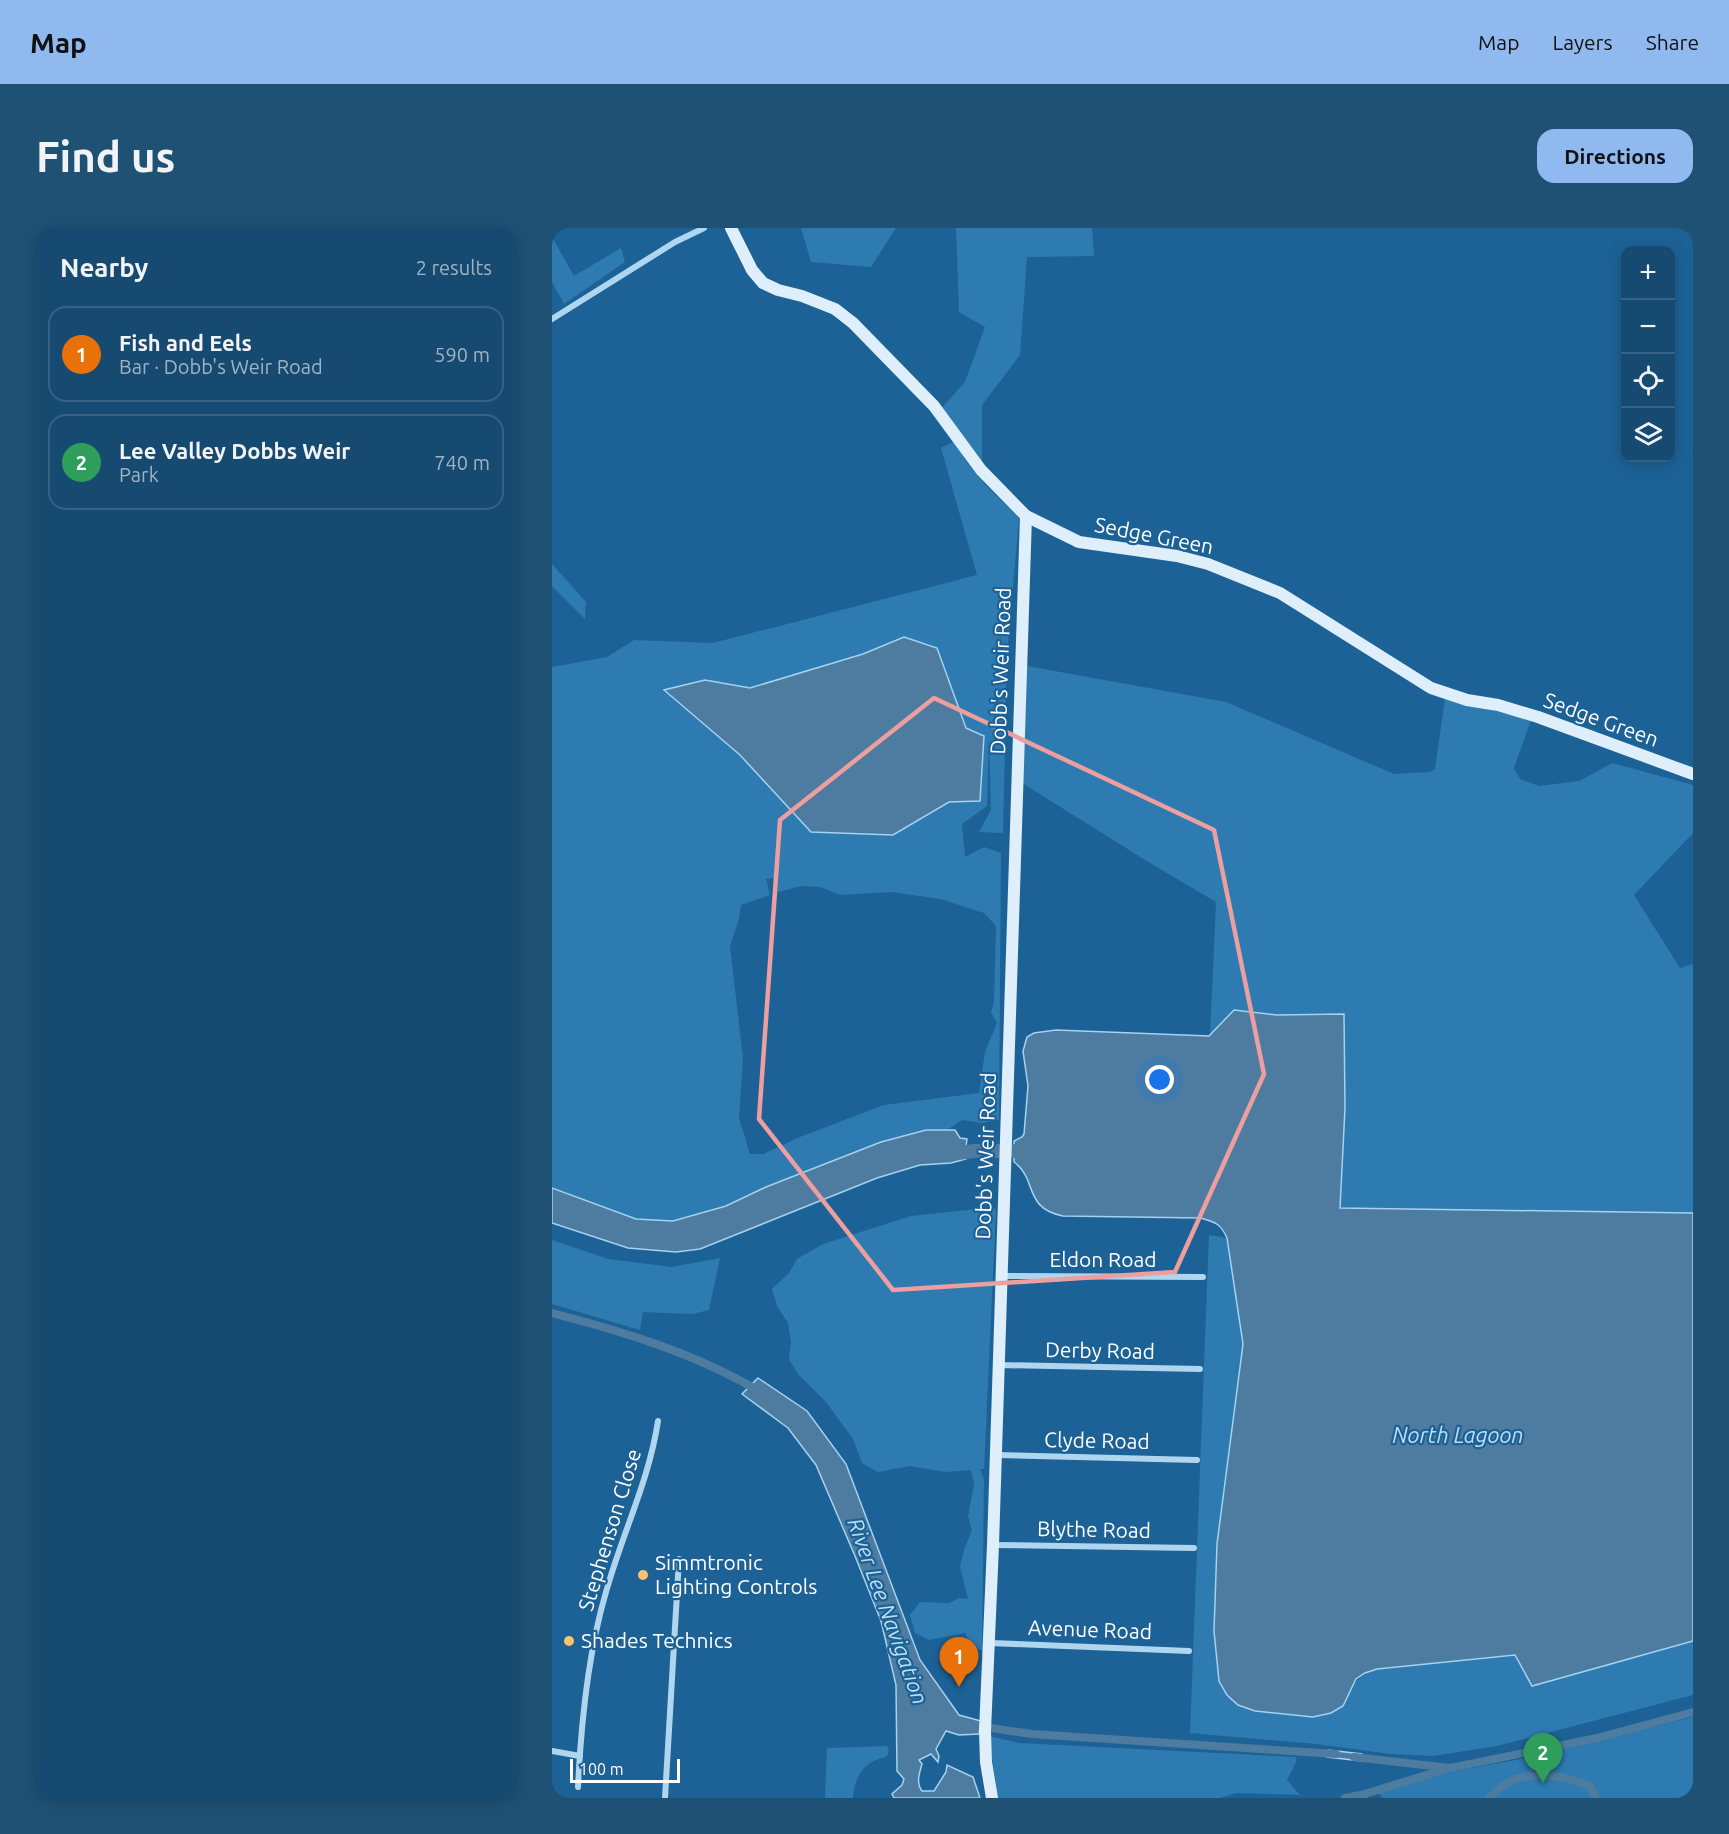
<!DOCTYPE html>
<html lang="en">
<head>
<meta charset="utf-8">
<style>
	:root { --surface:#164a70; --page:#1f5175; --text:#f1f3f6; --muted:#9eb3c3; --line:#356283; --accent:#90b9f0 }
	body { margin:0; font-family:Ubuntu,sans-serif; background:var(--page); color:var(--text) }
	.controls { position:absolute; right:18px; top:18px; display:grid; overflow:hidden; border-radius:12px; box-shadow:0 3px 15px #0003 }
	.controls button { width:54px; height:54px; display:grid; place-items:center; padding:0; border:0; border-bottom:2px solid var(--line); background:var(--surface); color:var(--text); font:30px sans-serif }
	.scale { position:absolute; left:18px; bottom:15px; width:110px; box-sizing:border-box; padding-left:6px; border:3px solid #fff; border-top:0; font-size:16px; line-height:21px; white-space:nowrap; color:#fff; -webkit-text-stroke:4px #1d6296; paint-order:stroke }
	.you { position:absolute; left:608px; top:852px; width:21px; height:21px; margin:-15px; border:4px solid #fff; border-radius:50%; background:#1a73e8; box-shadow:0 0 0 9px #1a73e833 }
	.badge { display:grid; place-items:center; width:39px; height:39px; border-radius:50%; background:var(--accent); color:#fff; font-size:20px; font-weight:700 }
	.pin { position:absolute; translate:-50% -50px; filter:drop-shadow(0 2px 3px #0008) }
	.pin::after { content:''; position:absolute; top:32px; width:21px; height:18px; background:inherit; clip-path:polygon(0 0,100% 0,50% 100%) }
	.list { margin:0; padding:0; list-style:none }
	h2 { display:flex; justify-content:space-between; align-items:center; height:78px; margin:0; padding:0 24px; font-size:26px }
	h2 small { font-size:20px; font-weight:400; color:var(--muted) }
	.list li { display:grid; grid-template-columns:39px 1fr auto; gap:18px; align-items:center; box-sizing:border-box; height:96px; margin:0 12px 12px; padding:0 12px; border:2px solid var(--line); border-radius:18px }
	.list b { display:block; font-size:22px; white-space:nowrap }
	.list p { margin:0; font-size:20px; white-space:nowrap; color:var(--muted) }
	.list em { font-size:20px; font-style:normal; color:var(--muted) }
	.icon { flex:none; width:33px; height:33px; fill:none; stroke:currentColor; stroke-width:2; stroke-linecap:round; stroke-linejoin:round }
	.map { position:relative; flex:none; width:1141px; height:1570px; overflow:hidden; border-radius:18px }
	header { display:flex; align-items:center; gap:36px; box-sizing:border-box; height:84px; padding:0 30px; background:var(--accent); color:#111 }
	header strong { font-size:28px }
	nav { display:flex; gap:33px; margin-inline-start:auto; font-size:21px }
	.intro { display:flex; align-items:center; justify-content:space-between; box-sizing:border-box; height:144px; padding:0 36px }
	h1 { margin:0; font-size:42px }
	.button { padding:15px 27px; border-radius:18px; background:var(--accent); color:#111; font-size:21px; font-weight:700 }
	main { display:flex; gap:36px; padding:0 36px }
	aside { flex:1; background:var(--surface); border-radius:18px; box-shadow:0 3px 15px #0003 }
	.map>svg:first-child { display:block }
	.green { fill:#2d7bb1; fill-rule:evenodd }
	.water { fill:#4d7ca0; stroke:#a4d2f1; stroke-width:1.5 }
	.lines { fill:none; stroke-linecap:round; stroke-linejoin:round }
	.canal { stroke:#4d7ca0; stroke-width:8 }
	.river { stroke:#4d7ca0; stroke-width:14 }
	.street { stroke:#b0d5ef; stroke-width:6 }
	.secondary { stroke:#deeefb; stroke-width:12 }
	.marked { fill:none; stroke:#ed9e9e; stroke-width:4.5; stroke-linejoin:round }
	.poi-dot { fill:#fec26f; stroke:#1d6296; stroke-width:2 }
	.labels { text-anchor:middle; stroke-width:4.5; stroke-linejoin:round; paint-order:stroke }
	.street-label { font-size:21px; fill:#fff; stroke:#1d6296 }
	.poi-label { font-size:21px; fill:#fff; stroke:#1d6296; text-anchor:start }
	.water-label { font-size:22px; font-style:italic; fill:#bddef6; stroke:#1d6296 }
</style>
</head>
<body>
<header>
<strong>Map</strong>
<nav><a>Map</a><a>Layers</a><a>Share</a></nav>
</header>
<div class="intro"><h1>Find us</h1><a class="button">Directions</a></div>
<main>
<aside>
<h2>Nearby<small>2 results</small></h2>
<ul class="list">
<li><span class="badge" style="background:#e8710a">1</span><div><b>Fish and Eels</b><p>Bar · Dobb's Weir Road</p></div><em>590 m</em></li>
<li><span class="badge" style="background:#2e9e5b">2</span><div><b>Lee Valley Dobbs Weir</b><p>Park</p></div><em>740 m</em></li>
</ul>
</aside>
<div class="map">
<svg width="1141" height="1570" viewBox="0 0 1141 1570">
	<rect width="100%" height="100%" fill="#1d6296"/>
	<!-- green -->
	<g class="green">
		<polygon points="249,0 344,0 319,39 259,34"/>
		<polygon points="404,0 540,0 542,28 475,29 468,127 430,177 430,233 388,182 413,154 433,99 407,84"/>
		<polygon points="0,9 22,48 69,20 73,34 12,76 0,54"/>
		<path d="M403,213C416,243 444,267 467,290L455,427L451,605L427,604L439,582L437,509L435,578L410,596L413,629L432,619L449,625L447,892L430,895L410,892L395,902H374L329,914L214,959L174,978L121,993L84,991L0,960V439L55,429L82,412L161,415L425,347L389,220ZM224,650L221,655L224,663L227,664L249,658L268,659L288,667L339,664L389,671L432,685L444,698L442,774L439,784L445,795L433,824L427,865L332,877L248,909L211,926H198L187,890L191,830L178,718L187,691L189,677L218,667L214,651Z"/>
		<polygon points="0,336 34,374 33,391 0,358"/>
		<polygon points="475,438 674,474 842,546 878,544 883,541 893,470 979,492 962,540 968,551 987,558 1027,553 1060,535 1141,557 1141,605 1082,667 1128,740 1141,736 1141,985 787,980 793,880 725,787 682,782 658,808 664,674 598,635 470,555"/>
		<polygon points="435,980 444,981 432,1241 428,1241 432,1251 430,1422 421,1421 413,1405 377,1412 363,1405 358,1387 368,1374 397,1375 407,1370 416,1371 408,1339 412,1322 420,1302 416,1288 422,1256 419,1242 394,1244 358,1238 326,1244 310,1235 301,1211 274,1174 247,1147 237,1132 239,1114 236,1095 225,1078 220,1061 237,1045 245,1031 271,1016 359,988"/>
		<path d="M657,1007L675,1010L691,1116L665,1316L662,1403L667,1453L675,1467L686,1477L703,1483L761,1489L791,1478C801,1458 803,1448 825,1441L963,1427L981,1458L1141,1413V1467L945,1518L881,1528L839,1526L764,1516L638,1505Z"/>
		<polygon points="0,1012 56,1031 120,1039 168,1030 157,1082 140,1086 91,1084 88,1102 0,1076"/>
		<polygon points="1141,1489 1141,1570 831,1570 825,1564 892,1545 969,1531"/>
		<polygon points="437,1508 467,1515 744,1529 744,1534 735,1552 748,1567 685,1565 667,1570 446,1570"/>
		<path d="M335,1518L337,1523L335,1528C329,1531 322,1532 317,1536C307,1542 301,1559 301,1570H273L275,1520Z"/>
	</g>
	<!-- water -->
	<g class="water">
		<polygon points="352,409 385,420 414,500 432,508 428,573 397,574 341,607 259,604 188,527 112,462 153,452 198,460 311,426"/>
		<path d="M682,782L725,787L792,786L793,880L788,980L1141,985V1413L980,1458L963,1427L825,1441L813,1445L804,1451L791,1478L779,1485L761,1489L703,1483L686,1477L675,1467L667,1453L662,1403L665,1316L691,1116L675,1010C669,996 663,994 649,990L511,988C471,980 486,952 462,934V913L470,909L472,906L476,858L471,823L475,809L482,805L504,802L657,808Z"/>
		<polygon points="374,902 403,902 408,910 415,911 414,919 412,921 414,924 414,931 399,935 368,937 325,950 148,1021 124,1024 76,1020 0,995 0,960 84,991 121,993 174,978 214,959 329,914"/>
		<path d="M206,1150L255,1183L294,1236L368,1432L407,1487L429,1493L427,1506L407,1507L394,1503L384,1521L387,1528L386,1534L379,1526L367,1532L370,1536C367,1546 364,1555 370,1563H382L394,1544L395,1537L421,1549L428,1570H342L340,1566L350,1557L352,1551L345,1543L344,1457L329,1393L303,1328L264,1237L236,1200L190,1166Z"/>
		<polygon points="776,1522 810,1526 809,1533 775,1529"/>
	</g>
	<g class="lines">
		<!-- canal -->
		<g class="canal">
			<path d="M0,1085C70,1103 142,1125 205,1162"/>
			<polyline points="432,1499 480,1506 784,1526"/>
			<polyline points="802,1529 898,1540 1045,1510 1141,1484"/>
			<polyline points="809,1567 894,1541"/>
			<polyline points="793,1570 809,1567 812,1569"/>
			<path d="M938,1570C963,1538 1005,1545 1038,1558L1044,1570"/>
		</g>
		<!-- river -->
		<polyline class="river" points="395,926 423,923 462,923"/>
		<!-- street -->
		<g class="street">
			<polyline points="0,91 123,14 152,0"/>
			<polyline points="450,1048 651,1049"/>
			<polyline points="447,1137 648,1141"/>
			<polyline points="444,1227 645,1232"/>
			<polyline points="441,1317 642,1320"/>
			<polyline points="438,1415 637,1423"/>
			<polyline points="0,1523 28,1528"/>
			<path d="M26,1559C29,1495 36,1425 54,1364C70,1306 97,1253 106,1193"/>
			<polyline points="113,1570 127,1331"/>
		</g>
		<!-- secondary -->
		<g class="secondary">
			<polyline points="179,0 200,42 211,55 226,62 250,68 283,81 301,95 382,178 429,242 474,288 527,314 625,328 656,336 728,365 879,460 915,472 946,477 986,489 1141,546"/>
			<polyline points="440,1570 434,1534 433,1503 441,1317 474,288"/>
		</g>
	</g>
	<!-- marked area -->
	<path class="marked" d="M382,470L662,602L712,846L623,1044L341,1062L207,891L228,592Z"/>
	<!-- markers -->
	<g class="poi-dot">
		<circle cx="91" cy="1347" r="6"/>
		<circle cx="17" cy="1413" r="6"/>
	</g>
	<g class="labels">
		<!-- street labels -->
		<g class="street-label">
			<text transform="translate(602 308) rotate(11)" y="7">Sedge Green</text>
			<text transform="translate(449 443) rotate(-88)" y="7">Dobb's Weir Road</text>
			<text transform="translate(1049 492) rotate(20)" y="7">Sedge Green</text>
			<text transform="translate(434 928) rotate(-88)" y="7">Dobb's Weir Road</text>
			<text x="551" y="1039">Eldon Road</text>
			<text transform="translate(548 1123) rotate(1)" y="7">Derby Road</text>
			<text transform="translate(545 1213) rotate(1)" y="7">Clyde Road</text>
			<text transform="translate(58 1302) rotate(-73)" y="7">Stephenson Close</text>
			<text transform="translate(542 1302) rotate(1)" y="7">Blythe Road</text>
			<text transform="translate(538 1402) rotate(2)" y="7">Avenue Road</text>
		</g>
		<!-- poi labels -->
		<g class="poi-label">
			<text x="103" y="1342">Simmtronic<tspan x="103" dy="24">Lighting Controls</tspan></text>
			<text x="29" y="1420">Shades Technics</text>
		</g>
		<!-- water labels -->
		<g class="water-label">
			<text x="906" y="1215">North Lagoon</text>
			<text transform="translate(336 1383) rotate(70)" y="8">River Lee Navigation</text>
		</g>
	</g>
</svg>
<div class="controls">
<button>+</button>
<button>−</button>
<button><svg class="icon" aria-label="locate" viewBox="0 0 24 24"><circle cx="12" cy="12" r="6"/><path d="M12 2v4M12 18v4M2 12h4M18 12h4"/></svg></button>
<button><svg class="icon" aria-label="layers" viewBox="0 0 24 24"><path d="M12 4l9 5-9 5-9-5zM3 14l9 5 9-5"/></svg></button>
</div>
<div class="scale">100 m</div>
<div class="you"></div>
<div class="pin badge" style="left:407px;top:1459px;background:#e8710a">1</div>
<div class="pin badge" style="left:991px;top:1555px;background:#2e9e5b">2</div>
</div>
</main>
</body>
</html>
